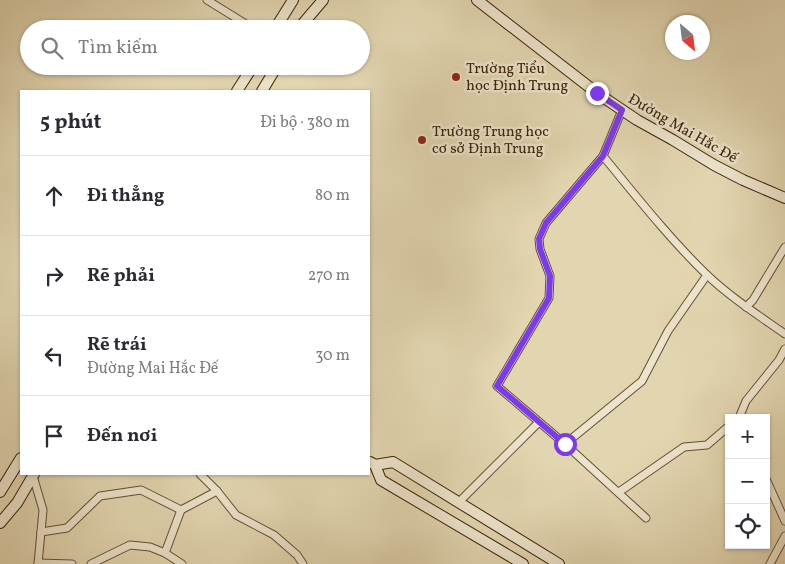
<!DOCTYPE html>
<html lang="vi">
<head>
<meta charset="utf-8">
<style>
	:root { --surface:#fff; --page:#f2f2f3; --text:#2b2b33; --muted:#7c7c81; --line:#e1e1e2 }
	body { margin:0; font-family:Vollkorn,serif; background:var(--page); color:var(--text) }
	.controls { position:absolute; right:15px; bottom:15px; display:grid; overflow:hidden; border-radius:0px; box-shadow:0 1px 4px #0004 }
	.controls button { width:45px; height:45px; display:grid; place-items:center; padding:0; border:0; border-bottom:1px solid var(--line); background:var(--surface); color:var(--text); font:25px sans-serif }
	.compass { position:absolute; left:665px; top:15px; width:45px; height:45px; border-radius:50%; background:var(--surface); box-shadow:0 1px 4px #0004; rotate:152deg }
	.stop { position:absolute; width:15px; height:15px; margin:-11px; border:4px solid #7c3aed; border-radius:50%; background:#fff }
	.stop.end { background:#7c3aed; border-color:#fff; box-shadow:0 1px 5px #0008 }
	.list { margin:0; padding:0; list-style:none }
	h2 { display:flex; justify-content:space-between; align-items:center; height:65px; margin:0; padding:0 20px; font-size:21px }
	h2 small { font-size:16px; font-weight:400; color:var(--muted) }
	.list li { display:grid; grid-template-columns:32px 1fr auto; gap:15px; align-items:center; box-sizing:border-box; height:80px; padding:0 20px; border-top:1px solid var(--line) }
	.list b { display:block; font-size:19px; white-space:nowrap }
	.list p { margin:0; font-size:16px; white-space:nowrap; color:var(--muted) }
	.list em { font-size:16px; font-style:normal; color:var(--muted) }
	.icon { flex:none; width:28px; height:28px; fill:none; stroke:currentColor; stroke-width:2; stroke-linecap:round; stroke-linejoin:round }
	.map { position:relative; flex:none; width:785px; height:564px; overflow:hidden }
	.search { position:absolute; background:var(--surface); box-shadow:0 1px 4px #0004; left:20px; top:20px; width:350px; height:55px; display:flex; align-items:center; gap:12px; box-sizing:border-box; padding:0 18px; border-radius:28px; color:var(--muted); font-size:19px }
	.panel { position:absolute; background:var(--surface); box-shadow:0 1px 4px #0004; left:20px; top:90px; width:350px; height:385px; border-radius:0px }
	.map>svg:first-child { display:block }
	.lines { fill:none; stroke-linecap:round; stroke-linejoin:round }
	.street-casing { stroke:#655031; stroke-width:9 }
	.secondary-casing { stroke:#3b2306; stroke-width:12 }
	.street { stroke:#ece4cc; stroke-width:7 }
	.secondary { stroke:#ece4cc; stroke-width:10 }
	.route { stroke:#7c3aed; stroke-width:6 }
	.poi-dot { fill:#8f2418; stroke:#ece4cc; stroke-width:2 }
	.labels { text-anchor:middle; stroke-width:5; stroke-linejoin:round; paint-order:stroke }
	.poi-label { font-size:15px; fill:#3b2306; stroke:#ece4cc; text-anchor:start }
	.street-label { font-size:15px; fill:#3b2306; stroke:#ece4cc }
</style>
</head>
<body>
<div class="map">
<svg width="785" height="564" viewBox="0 0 785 564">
	<rect width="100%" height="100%" fill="#e2d6b1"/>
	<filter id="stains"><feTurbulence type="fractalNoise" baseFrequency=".004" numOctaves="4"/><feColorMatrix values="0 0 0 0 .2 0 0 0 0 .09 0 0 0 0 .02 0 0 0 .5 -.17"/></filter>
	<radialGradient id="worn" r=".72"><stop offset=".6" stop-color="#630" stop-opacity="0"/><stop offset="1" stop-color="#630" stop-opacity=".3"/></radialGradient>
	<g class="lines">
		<!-- street casing -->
		<g class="street-casing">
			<g id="street">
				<polyline points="207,0 254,29"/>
				<polyline points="622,110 603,156 546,223 539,239 540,249 550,276 549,298 497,386 565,444 646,518"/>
				<path d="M603,156C636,196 669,238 706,274C730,297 758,315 785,334"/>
				<polyline points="746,307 753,300 785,247"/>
				<polyline points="739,418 746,401 779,360 785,349"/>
				<polyline points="565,444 642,381 668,331 707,275"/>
				<polyline points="200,474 217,491"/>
				<polyline points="33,476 43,510 38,564"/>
				<polyline points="766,479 785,521"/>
				<polyline points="619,492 684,447 707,445 729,426"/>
				<polyline points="458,503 539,422"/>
				<polyline points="41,532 67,528 100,496 141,490 181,510"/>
				<polyline points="165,553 181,510 217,491 236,515 274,535 297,555 303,564"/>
				<polyline points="38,563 72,564"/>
				<polyline points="91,564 130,545 150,547 165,553 182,564"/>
				<polyline points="770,564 785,536"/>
			</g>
		</g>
		<!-- secondary casing -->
		<g class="secondary-casing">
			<g id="secondary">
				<polyline points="477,0 597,93 637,120 673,140 714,165 743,180 785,198"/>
				<polyline points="300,27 323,0"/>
				<polyline points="275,29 293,0"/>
				<polyline points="237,91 253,66"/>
				<polyline points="262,91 277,66"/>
				<polyline points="370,462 375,465 381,480 523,564"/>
				<polyline points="375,465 393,462 559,564"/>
				<polyline points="0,492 21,458"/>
				<polyline points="0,523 17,503 34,474"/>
			</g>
		</g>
		<!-- street -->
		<use href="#street" class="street"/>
		<!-- secondary -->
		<use href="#secondary" class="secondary"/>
	</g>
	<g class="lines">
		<!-- route -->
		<polyline class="route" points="565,444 497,386 549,298 550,276 540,249 539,239 546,223 603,156 622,110 597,93"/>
	</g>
	<!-- markers -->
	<g class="poi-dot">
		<circle cx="456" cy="77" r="5"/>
		<circle cx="422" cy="140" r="5"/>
	</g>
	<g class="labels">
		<!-- poi labels -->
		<g class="poi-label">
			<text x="466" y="73">Trường Tiểu<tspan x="466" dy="17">học Định Trung</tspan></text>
			<text x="432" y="136">Trường Trung học<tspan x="432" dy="17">cơ sở Định Trung</tspan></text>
		</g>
		<!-- street labels -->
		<g class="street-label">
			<text transform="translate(683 128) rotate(30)" y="5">Đường Mai Hắc Đế</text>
		</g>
	</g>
	<rect width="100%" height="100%" filter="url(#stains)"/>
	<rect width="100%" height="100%" fill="url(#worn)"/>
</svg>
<div class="controls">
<button>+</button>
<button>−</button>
<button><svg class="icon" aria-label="locate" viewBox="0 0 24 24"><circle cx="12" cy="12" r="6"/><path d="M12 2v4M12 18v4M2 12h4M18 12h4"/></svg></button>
</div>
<svg class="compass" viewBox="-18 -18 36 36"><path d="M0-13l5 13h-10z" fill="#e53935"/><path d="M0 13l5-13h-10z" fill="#7c7c81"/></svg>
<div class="stop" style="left:565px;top:444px"></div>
<div class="stop end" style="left:597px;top:93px"></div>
<div class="search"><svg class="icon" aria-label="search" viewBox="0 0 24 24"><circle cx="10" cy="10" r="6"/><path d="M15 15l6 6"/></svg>Tìm kiếm</div>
<section class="panel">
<h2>5 phút<small>Đi bộ · 380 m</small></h2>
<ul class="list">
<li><svg class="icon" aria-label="ahead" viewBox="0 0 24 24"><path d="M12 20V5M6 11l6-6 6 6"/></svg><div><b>Đi thẳng</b></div><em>80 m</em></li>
<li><svg class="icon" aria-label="right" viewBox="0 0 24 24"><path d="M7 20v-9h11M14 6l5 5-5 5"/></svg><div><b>Rẽ phải</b></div><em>270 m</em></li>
<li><svg class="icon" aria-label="left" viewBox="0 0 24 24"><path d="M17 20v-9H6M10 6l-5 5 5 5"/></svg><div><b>Rẽ trái</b><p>Đường Mai Hắc Đế</p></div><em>30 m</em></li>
<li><svg class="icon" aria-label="arrive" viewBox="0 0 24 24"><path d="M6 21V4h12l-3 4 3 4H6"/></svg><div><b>Đến nơi</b></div></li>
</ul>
</section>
</div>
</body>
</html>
